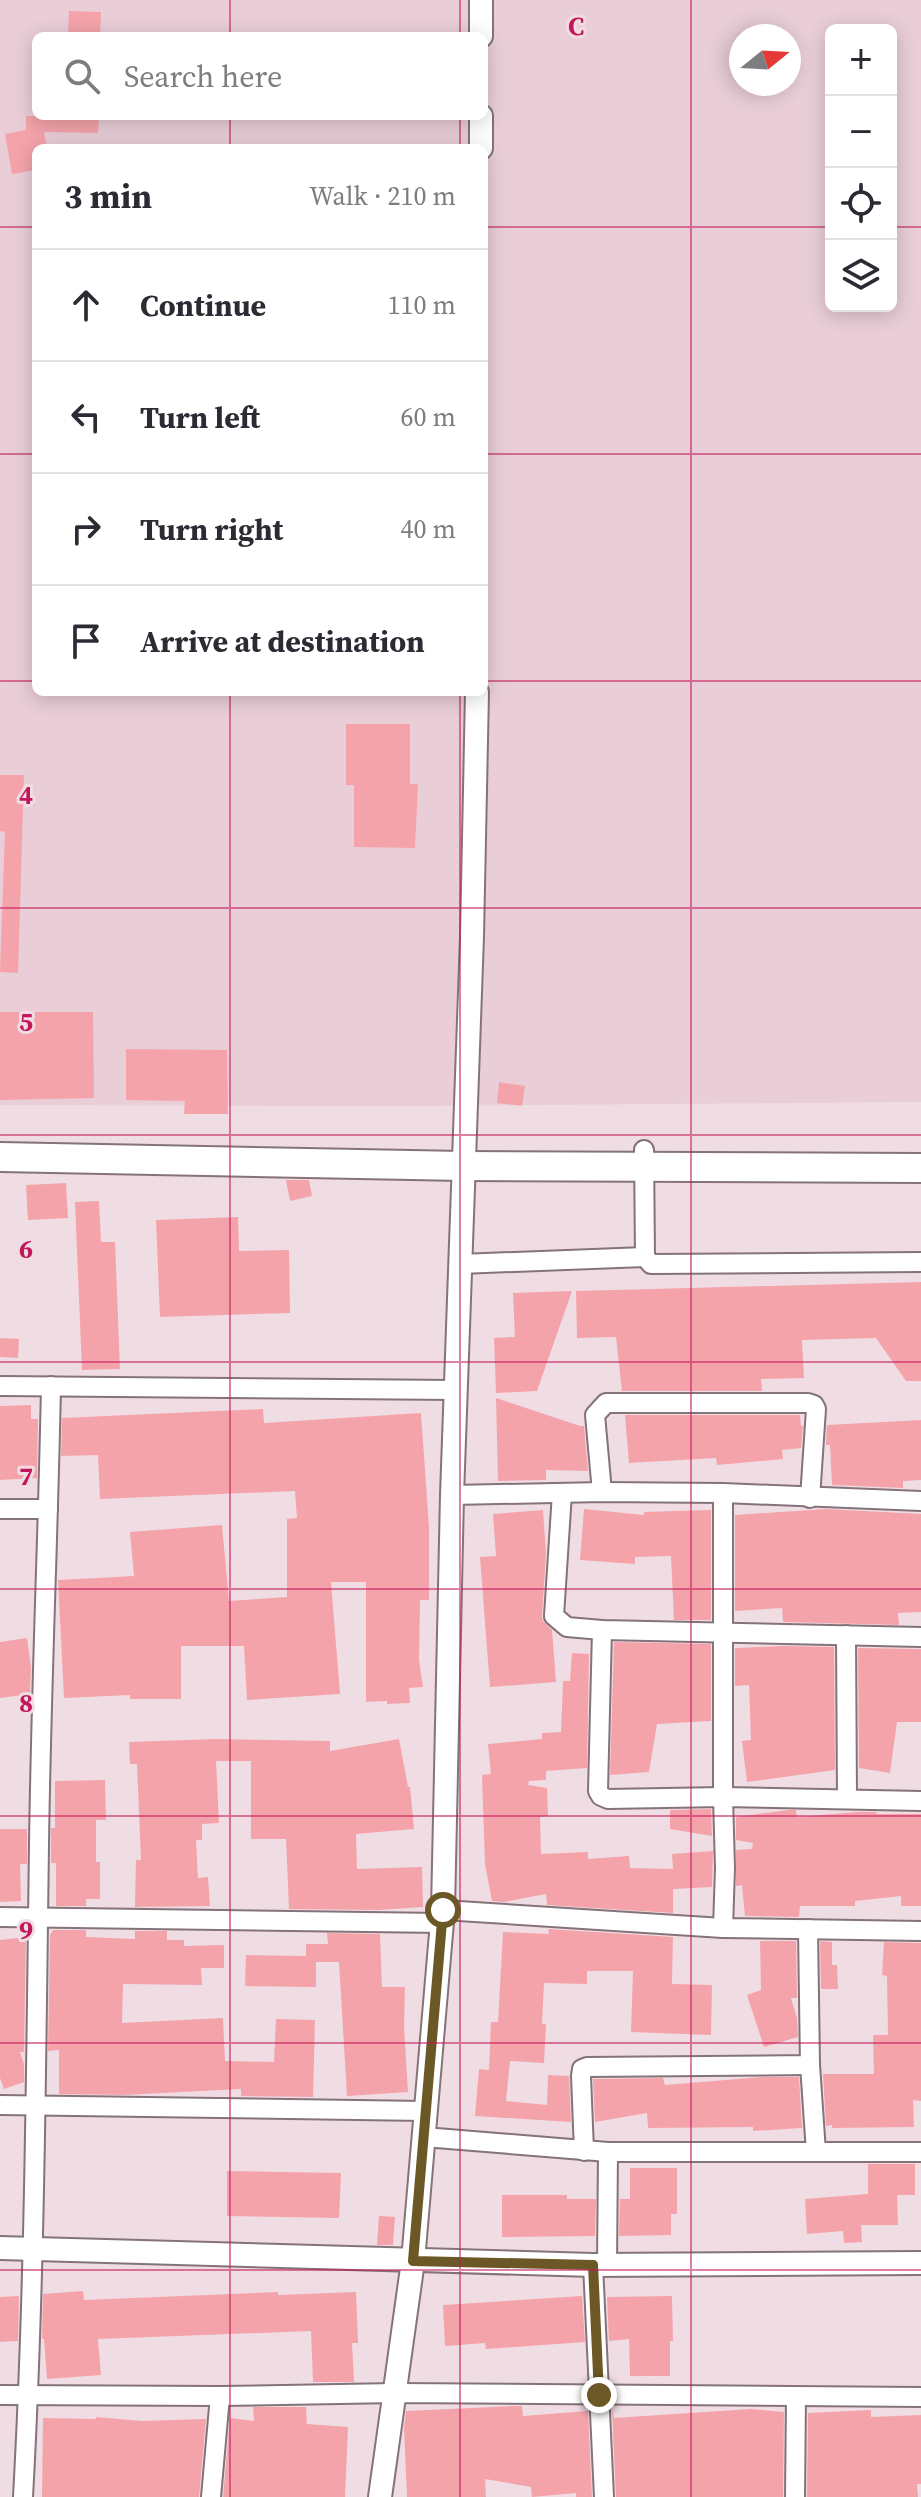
<!DOCTYPE html>
<html lang="en">
<head>
<meta charset="utf-8">
<style>
	:root { --surface:#fff; --page:#f7f7f7; --text:#2b2b33; --muted:#7c7c81; --line:#e1e1e2 }
	body { margin:0; font-family:"Source Serif 4",serif; background:var(--page); color:var(--text) }
	.controls { position:absolute; right:24px; top:24px; display:grid; overflow:hidden; border-radius:12px; box-shadow:0 4px 20px #0003 }
	.controls button { width:72px; height:72px; display:grid; place-items:center; padding:0; border:0; border-bottom:2px solid var(--line); background:var(--surface); color:var(--text); font:40px sans-serif }
	.compass { position:absolute; left:729px; top:24px; width:72px; height:72px; border-radius:50%; background:var(--surface); box-shadow:0 4px 20px #0003; rotate:72deg }
	.stop { position:absolute; width:24px; height:24px; margin:-18px; border:6px solid #6c5726; border-radius:50%; background:#fff }
	.stop.end { background:#6c5726; border-color:#fff; box-shadow:0 2px 8px #0008 }
	.list { margin:0; padding:0; list-style:none }
	h2 { display:flex; justify-content:space-between; align-items:center; height:104px; margin:0; padding:0 32px; font-size:34px }
	h2 small { font-size:26px; font-weight:400; color:var(--muted) }
	.list li { display:grid; grid-template-columns:52px 1fr auto; gap:24px; align-items:center; box-sizing:border-box; height:112px; padding:0 32px; border-top:2px solid var(--line) }
	.list b { display:block; font-size:30px; white-space:nowrap }
	.list em { font-size:26px; font-style:normal; color:var(--muted) }
	.icon { flex:none; width:44px; height:44px; fill:none; stroke:currentColor; stroke-width:2; stroke-linecap:round; stroke-linejoin:round }
	.map { position:relative; flex:none; width:921px; height:2497px; overflow:hidden }
	.search { position:absolute; background:var(--surface); box-shadow:0 4px 20px #0003; left:32px; top:32px; width:456px; height:88px; display:flex; align-items:center; gap:20px; box-sizing:border-box; padding:0 28px; border-radius:12px; color:var(--muted); font-size:30px }
	.panel { position:absolute; background:var(--surface); box-shadow:0 4px 20px #0003; left:32px; top:144px; width:456px; height:552px; border-radius:12px }
	.map>svg:first-child { display:block }
	.built { fill:#e9ced7; fill-rule:evenodd }
	.building { fill:#f5a3ab }
	.lines { fill:none; stroke-linecap:round; stroke-linejoin:round }
	.minor-casing { stroke:#847379; stroke-width:22 }
	.tertiary-casing { stroke:#847379; stroke-width:26 }
	.primary-casing { stroke:#847379; stroke-width:32 }
	.minor { stroke:#fff; stroke-width:18 }
	.tertiary { stroke:#fff; stroke-width:22 }
	.primary { stroke:#fff; stroke-width:28 }
	.route { stroke:#6c5726; stroke-width:10 }
	.grid { fill:none; stroke:#c2185b; stroke-width:2; stroke-opacity:0.55 }
	.grid-label { font-size:26px; text-anchor:middle; font-weight:bold; fill:#c2185b; stroke:#f0dde3; stroke-width:6; stroke-linejoin:round; paint-order:stroke }
</style>
</head>
<body>
<div class="map">
<svg width="921" height="2497" viewBox="0 0 921 2497">
	<rect width="100%" height="100%" fill="#f0dde3"/>
	<!-- built -->
	<path class="built" d="M0,0H921V1102L406,1106L0,1105ZM831,30H891V306H831ZM36,36H484V116H36ZM741,36H789V84H741ZM36,148H484V692H36Z"/>
	<!-- building -->
	<g class="building">
		<polygon points="69,11 101,12 100,36 68,36"/>
		<polygon points="26,116 99,116 98,133 44,132 47,148 36,148 36,170 12,174 5,134 26,130"/>
		<polygon points="346,724 410,724 410,784 418,784 415,848 354,847 354,785 346,785"/>
		<polygon points="0,775 24,775 18,973 0,972 5,832 0,831"/>
		<polygon points="0,1012 93,1012 94,1098 0,1100"/>
		<polygon points="126,1049 227,1050 228,1114 184,1114 185,1101 126,1100"/>
		<polygon points="499,1082 525,1086 522,1106 497,1103"/>
		<polygon points="286,1180 309,1180 312,1196 290,1201"/>
		<polygon points="66,1183 68,1218 28,1220 26,1185"/>
		<polygon points="99,1201 101,1242 115,1242 120,1369 82,1370 75,1202"/>
		<polygon points="238,1217 239,1251 289,1250 290,1313 160,1317 156,1220"/>
		<polygon points="921,1282 921,1381 906,1381 876,1338 802,1340 804,1378 761,1379 762,1391 622,1391 616,1337 577,1338 576,1291"/>
		<polygon points="572,1291 537,1391 496,1393 494,1338 515,1337 513,1293"/>
		<polygon points="0,1338 19,1339 18,1358 0,1357"/>
		<polygon points="496,1398 580,1426 584,1426 588,1471 546,1470 546,1480 498,1481"/>
		<polygon points="31,1405 31,1419 38,1419 37,1478 0,1480 0,1406"/>
		<polygon points="263,1409 264,1423 421,1413 429,1527 429,1600 420,1600 419,1660 423,1687 409,1688 410,1703 387,1704 387,1701 366,1702 366,1582 331,1582 340,1694 247,1700 244,1646 181,1646 181,1699 130,1699 130,1695 64,1698 58,1580 134,1576 130,1532 222,1525 229,1601 287,1597 287,1519 297,1518 295,1491 100,1499 98,1455 61,1456 62,1418"/>
		<polygon points="625,1415 800,1415 801,1426 803,1426 801,1448 782,1450 783,1459 717,1465 716,1458 629,1463"/>
		<polygon points="921,1420 921,1480 903,1481 903,1488 832,1485 830,1445 826,1445 827,1425"/>
		<polygon points="584,1509 644,1515 644,1512 711,1510 711,1620 674,1620 671,1556 635,1557 635,1564 580,1560"/>
		<polygon points="826,1509 921,1514 921,1612 898,1613 899,1625 783,1622 782,1608 735,1611 735,1515"/>
		<polygon points="543,1510 546,1554 542,1616 543,1621 552,1630 556,1682 490,1687 480,1557 496,1556 493,1514"/>
		<polygon points="27,1638 31,1668 30,1694 0,1698 0,1642"/>
		<polygon points="614,1642 711,1644 711,1721 657,1724 649,1772 610,1775"/>
		<polygon points="784,1646 834,1647 835,1770 747,1782 742,1741 751,1740 749,1685 735,1686 735,1648"/>
		<polygon points="858,1648 921,1649 921,1722 897,1722 890,1773 859,1768"/>
		<polygon points="572,1653 589,1654 587,1768 546,1771 546,1780 529,1781 528,1785 547,1788 548,1816 540,1817 541,1854 588,1852 588,1859 629,1856 630,1868 673,1869 672,1854 713,1851 712,1887 673,1889 673,1913 547,1905 546,1894 504,1902 492,1901 485,1864 482,1775 491,1774 488,1744 542,1739 542,1733 561,1732 563,1681 570,1681"/>
		<polygon points="215,1739 330,1741 330,1751 399,1739 408,1787 410,1787 414,1829 356,1834 357,1869 422,1867 423,1907 379,1910 289,1909 286,1839 251,1839 251,1761 216,1761 219,1823 202,1824 202,1840 196,1840 198,1878 208,1877 210,1906 135,1907 136,1860 141,1860 137,1764 130,1764 129,1742"/>
		<polygon points="105,1780 106,1820 96,1820 96,1862 100,1862 100,1899 86,1899 86,1906 56,1906 56,1863 51,1863 51,1828 55,1828 55,1781"/>
		<polygon points="711,1809 712,1836 670,1829 670,1810"/>
		<polygon points="788,1810 796,1810 797,1817 858,1812 876,1812 877,1814 921,1814 921,1906 901,1906 901,1896 855,1901 855,1906 800,1906 799,1917 745,1916 742,1885 736,1886 736,1850 752,1849 753,1843 736,1840 736,1817"/>
		<polygon points="0,1829 27,1829 27,1864 20,1864 21,1901 0,1902"/>
		<polygon points="548,1929 673,1937 672,1984 712,1985 711,2035 631,2032 633,1971 587,1971 587,1984 544,1983 542,2024 546,2024 544,2063 510,2061 506,2101 547,2105 548,2075 569,2076 571,2122 475,2116 479,2069 489,2070 491,2022 498,2022 503,1932 549,1934"/>
		<polygon points="53,1930 86,1930 86,1937 135,1939 135,1931 167,1931 167,1940 184,1940 184,1946 224,1945 224,1968 201,1968 202,1985 123,1984 122,2023 223,2018 225,2061 274,2062 276,2019 315,2020 313,2097 241,2096 241,2089 124,2095 59,2094 59,2050 48,2051 50,1935"/>
		<polygon points="327,1933 380,1934 382,1987 405,1987 404,2026 408,2092 347,2096 339,1962 316,1962 316,1987 245,1986 246,1955 306,1956 306,1944 328,1944"/>
		<polygon points="26,1937 24,2052 20,2052 24,2064 24,2082 4,2089 0,2078 0,1940"/>
		<polygon points="760,1941 796,1941 797,1998 791,1998 797,2018 798,2037 764,2047 747,1995 761,1990"/>
		<polygon points="820,1941 832,1942 832,1965 837,1965 838,1989 821,1989"/>
		<polygon points="884,1942 921,1943 921,2101 913,2100 914,2127 832,2128 832,2125 826,2126 823,2074 874,2074 873,2035 888,2035 887,1976 882,1975"/>
		<polygon points="762,2077 799,2077 802,2128 753,2131 753,2127 648,2128 647,2113 595,2122 593,2079 663,2078 665,2085"/>
		<polygon points="868,2164 915,2164 915,2195 897,2195 898,2225 861,2225 862,2242 844,2243 843,2231 807,2234 805,2199 868,2194"/>
		<polygon points="630,2168 677,2168 677,2214 671,2214 671,2235 619,2236 620,2199 630,2199"/>
		<polygon points="227,2171 341,2173 339,2218 227,2216"/>
		<polygon points="502,2195 567,2195 567,2199 596,2199 595,2236 502,2237"/>
		<polygon points="379,2216 395,2217 393,2245 377,2245"/>
		<polygon points="83,2291 84,2300 278,2292 278,2295 356,2292 358,2343 352,2343 354,2382 313,2382 311,2331 98,2339 101,2375 47,2379 44,2339 42,2339 43,2294"/>
		<polygon points="19,2296 18,2341 0,2342 0,2297"/>
		<polygon points="582,2296 585,2342 486,2349 485,2343 445,2346 443,2305"/>
		<polygon points="672,2296 673,2341 670,2341 670,2376 630,2376 629,2339 609,2341 607,2297"/>
		<polygon points="514,2406 522,2406 523,2416 588,2411 592,2497 576,2497 576,2493 532,2497 531,2487 485,2479 486,2497 407,2497 404,2428 406,2411"/>
		<polygon points="253,2407 306,2407 307,2424 348,2427 345,2497 223,2497 230,2418 254,2421"/>
		<polygon points="612,2409 614,2418 751,2409 784,2412 783,2497 616,2497"/>
		<polygon points="871,2410 871,2417 921,2415 921,2484 917,2484 918,2497 807,2497 808,2413"/>
		<polygon points="96,2417 142,2421 206,2419 199,2497 42,2497 43,2418 96,2419"/>
	</g>
	<g class="lines">
		<!-- minor casing -->
		<g class="minor-casing">
			<g id="minor">
				<polyline points="644,1150 645,1257 651,1264 921,1262"/>
				<polyline points="460,1264 645,1257"/>
				<polyline points="0,1386 455,1390"/>
				<polyline points="602,1492 595,1415 606,1403 808,1403 814,1405 816,1409 810,1498"/>
				<polyline points="562,1493 554,1616 567,1627 602,1630 921,1637"/>
				<polyline points="723,1493 723,1797 725,1868 723,1928"/>
				<polyline points="452,1495 602,1492 723,1493 921,1501"/>
				<polyline points="0,1509 48,1509"/>
				<polyline points="602,1630 598,1791 601,1796 608,1799 723,1797 921,1801"/>
				<polyline points="846,1635 847,1799"/>
				<polyline points="443,1910 723,1928 921,1931"/>
				<polyline points="0,1917 442,1923"/>
				<polyline points="810,2065 816,2152"/>
				<polyline points="0,2105 425,2111"/>
				<polyline points="424,2137 608,2152 921,2152"/>
				<polyline points="584,2151 581,2076 582,2069 587,2067 810,2065 808,1929"/>
				<polyline points="593,2265 604,2497"/>
				<polyline points="607,2265 608,2152"/>
				<polyline points="0,2395 220,2396 396,2393 921,2397"/>
				<path d="M23,2497C35,2280 36,2062 39,1845C41,1692 48,1539 51,1386"/>
				<polyline points="211,2497 220,2396"/>
				<polyline points="795,2497 796,2397"/>
			</g>
		</g>
		<!-- tertiary casing -->
		<g class="tertiary-casing">
			<g id="tertiary">
				<polyline points="481,36 481,0"/>
				<polyline points="481,148 481,116"/>
				<polyline points="0,2248 593,2265 921,2263"/>
				<polyline points="380,2497 413,2261 443,1910 452,1495 472,936 477,692"/>
			</g>
		</g>
		<!-- primary casing -->
		<g class="primary-casing">
			<polyline id="primary" points="0,1157 463,1166 921,1168"/>
		</g>
		<!-- minor -->
		<use href="#minor" class="minor"/>
		<!-- tertiary -->
		<use href="#tertiary" class="tertiary"/>
		<!-- primary -->
		<use href="#primary" class="primary"/>
	</g>
	<g class="lines">
		<!-- route -->
		<polyline class="route" points="443,1910 413,2261 593,2265 599,2395"/>
	</g>
	<!-- grid -->
	<path class="grid" d="M230,0V36M460,0V36M691,0V2497M230,116V148M460,116V148M0,227H36M484,227H831M891,227H921M0,454H36M484,454H921M0,681H36M484,681H921M230,692V2497M460,692V2497M0,908H921M0,1135H921M0,1362H921M0,1589H921M0,1816H921M0,2043H921M0,2270H921"/>
	<g class="grid-label">
		<text x="576" y="35">C</text>
		<text x="26" y="804">4</text>
		<text x="26" y="1031">5</text>
		<text x="26" y="1258">6</text>
		<text x="26" y="1485">7</text>
		<text x="26" y="1712">8</text>
		<text x="26" y="1939">9</text>
	</g>
</svg>
<div class="controls">
<button>+</button>
<button>−</button>
<button><svg class="icon" aria-label="locate" viewBox="0 0 24 24"><circle cx="12" cy="12" r="6"/><path d="M12 2v4M12 18v4M2 12h4M18 12h4"/></svg></button>
<button><svg class="icon" aria-label="layers" viewBox="0 0 24 24"><path d="M12 4l9 5-9 5-9-5zM3 14l9 5 9-5"/></svg></button>
</div>
<svg class="compass" viewBox="-18 -18 36 36"><path d="M0-13l5 13h-10z" fill="#e53935"/><path d="M0 13l5-13h-10z" fill="#7c7c81"/></svg>
<div class="stop" style="left:443px;top:1910px"></div>
<div class="stop end" style="left:599px;top:2395px"></div>
<div class="search"><svg class="icon" aria-label="search" viewBox="0 0 24 24"><circle cx="10" cy="10" r="6"/><path d="M15 15l6 6"/></svg>Search here</div>
<section class="panel">
<h2>3 min<small>Walk · 210 m</small></h2>
<ul class="list">
<li><svg class="icon" aria-label="ahead" viewBox="0 0 24 24"><path d="M12 20V5M6 11l6-6 6 6"/></svg><div><b>Continue</b></div><em>110 m</em></li>
<li><svg class="icon" aria-label="left" viewBox="0 0 24 24"><path d="M17 20v-9H6M10 6l-5 5 5 5"/></svg><div><b>Turn left</b></div><em>60 m</em></li>
<li><svg class="icon" aria-label="right" viewBox="0 0 24 24"><path d="M7 20v-9h11M14 6l5 5-5 5"/></svg><div><b>Turn right</b></div><em>40 m</em></li>
<li><svg class="icon" aria-label="arrive" viewBox="0 0 24 24"><path d="M6 21V4h12l-3 4 3 4H6"/></svg><div><b>Arrive at destination</b></div></li>
</ul>
</section>
</div>
</body>
</html>
